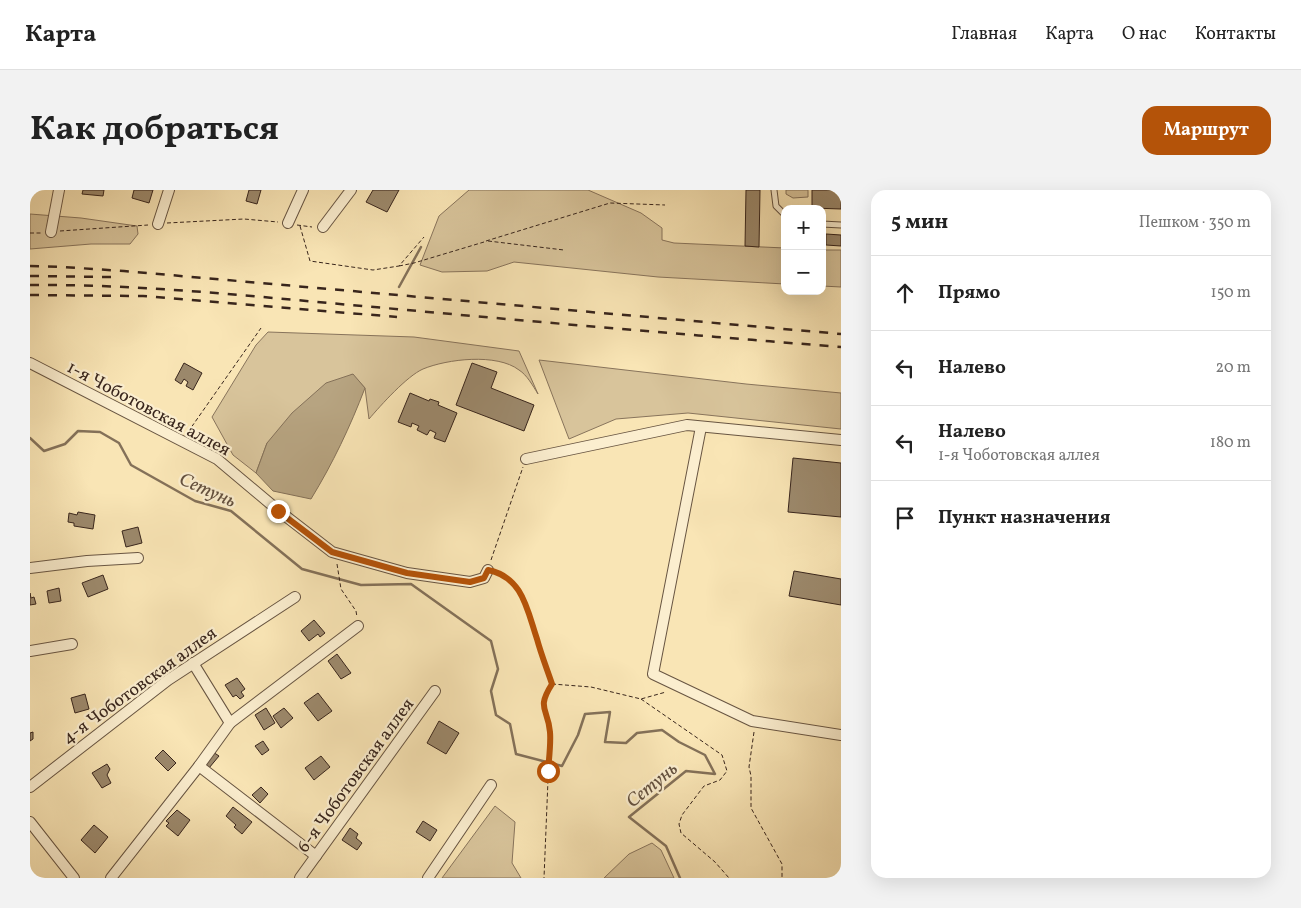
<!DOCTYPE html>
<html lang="ru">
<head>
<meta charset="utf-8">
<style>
	:root { --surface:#fff; --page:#f2f2f2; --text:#222; --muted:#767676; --line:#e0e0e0; --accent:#b45309 }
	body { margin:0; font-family:Vollkorn,serif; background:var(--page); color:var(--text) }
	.controls { position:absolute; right:15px; top:15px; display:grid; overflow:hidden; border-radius:10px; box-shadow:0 5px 20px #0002 }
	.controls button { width:45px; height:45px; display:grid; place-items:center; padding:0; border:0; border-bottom:1px solid var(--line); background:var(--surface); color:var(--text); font:25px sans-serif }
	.stop { position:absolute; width:15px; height:15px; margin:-11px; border:4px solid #b45309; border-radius:50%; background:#fff }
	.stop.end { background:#b45309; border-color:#fff; box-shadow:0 1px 5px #0008 }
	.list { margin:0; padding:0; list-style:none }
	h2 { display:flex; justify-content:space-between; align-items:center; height:65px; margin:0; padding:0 20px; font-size:21px }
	h2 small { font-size:16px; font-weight:400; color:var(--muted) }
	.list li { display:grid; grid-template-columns:32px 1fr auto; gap:15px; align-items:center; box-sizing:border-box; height:75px; padding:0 20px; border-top:1px solid var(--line) }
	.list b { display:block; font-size:19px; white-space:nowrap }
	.list p { margin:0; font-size:16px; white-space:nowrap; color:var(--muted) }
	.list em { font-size:16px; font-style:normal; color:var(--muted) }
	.icon { flex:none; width:28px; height:28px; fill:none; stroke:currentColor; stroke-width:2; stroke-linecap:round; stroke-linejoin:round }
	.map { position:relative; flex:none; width:811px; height:688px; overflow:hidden; border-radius:15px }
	header { display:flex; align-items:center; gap:30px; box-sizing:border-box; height:70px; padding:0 25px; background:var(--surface); border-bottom:1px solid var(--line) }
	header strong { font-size:24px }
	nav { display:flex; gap:28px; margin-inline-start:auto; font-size:18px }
	.intro { display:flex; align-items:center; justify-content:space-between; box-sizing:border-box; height:120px; padding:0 30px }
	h1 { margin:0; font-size:35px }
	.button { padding:12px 22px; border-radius:15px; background:var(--accent); color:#fff; font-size:18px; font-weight:700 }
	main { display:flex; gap:30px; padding:0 30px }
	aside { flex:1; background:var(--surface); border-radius:15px; box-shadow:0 5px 20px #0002 }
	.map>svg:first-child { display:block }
	.green { fill:#d8c49b; stroke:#88745c }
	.water { fill:#b7a481; stroke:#847159 }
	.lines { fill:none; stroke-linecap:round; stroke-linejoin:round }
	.stream { stroke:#847159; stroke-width:2.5 }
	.building { fill:#9c896c; stroke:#38251c }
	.lane-casing { stroke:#685542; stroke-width:7 }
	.street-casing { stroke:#685542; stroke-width:12 }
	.path { stroke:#38251c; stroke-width:1; stroke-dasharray:4 2.5; stroke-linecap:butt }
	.lane { stroke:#fbeecf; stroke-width:5 }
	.street { stroke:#fbeecf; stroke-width:10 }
	.rail { stroke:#38251c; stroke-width:2.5; stroke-dasharray:9 9; stroke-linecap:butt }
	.route { stroke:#b45309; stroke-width:6 }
	.labels { text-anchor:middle; stroke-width:4.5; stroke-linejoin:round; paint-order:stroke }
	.street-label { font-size:18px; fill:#38251c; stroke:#fbeecf }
	.water-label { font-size:19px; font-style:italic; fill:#64513f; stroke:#fbeecf }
</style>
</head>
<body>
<header>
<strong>Карта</strong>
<nav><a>Главная</a><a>Карта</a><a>О нас</a><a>Контакты</a></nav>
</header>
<div class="intro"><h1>Как добраться</h1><a class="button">Маршрут</a></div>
<main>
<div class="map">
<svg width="811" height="688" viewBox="0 0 811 688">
	<rect width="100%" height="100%" fill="#f9e5b5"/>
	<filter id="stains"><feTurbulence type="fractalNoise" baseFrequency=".004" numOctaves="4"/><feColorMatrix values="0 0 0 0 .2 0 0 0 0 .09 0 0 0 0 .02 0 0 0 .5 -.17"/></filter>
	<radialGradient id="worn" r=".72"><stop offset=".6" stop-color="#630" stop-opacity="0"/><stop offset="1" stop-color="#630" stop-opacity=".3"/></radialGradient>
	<!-- green -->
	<g class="green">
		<polygon points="439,0 558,0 611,23 632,38 632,50 644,53 755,58 755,94 628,87 484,72 457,81 412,82 390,75 409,26"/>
		<polygon points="756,0 778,0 778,7 763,8 756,4"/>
		<polygon points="0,24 51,28 107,36 108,44 100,54 61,54 0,59"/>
		<polygon points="792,60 811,60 811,97 792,96"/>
		<path d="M238,142L384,147L489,161L508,204C503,196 497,185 489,180C467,163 417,169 393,179C377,186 351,215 339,229L335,198L322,184L237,253L226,283L203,265L182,227L226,155Z"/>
		<polygon points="509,170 716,194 811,203 811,239 658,223 586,229 539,249"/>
		<polygon points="465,616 485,632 482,673 491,688 412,688"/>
		<polygon points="622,653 631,660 644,688 574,688 599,664"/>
	</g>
	<!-- water -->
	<path class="water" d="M323,184L335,198C320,237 303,273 281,309L243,301L226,283L237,253L262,223L296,193Z"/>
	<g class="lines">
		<!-- stream -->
		<g class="stream">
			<polyline points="369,97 391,57"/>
			<polyline points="0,248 14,261 35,254 48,241 70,242 89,253 101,275 165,311 201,321 272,379 331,395 381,394 461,451 468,479 461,501 466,525 480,534 486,564 532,576 548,545 555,524 580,522 575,552 596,553 607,543 632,540 649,552 675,565 685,584 656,581 599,627 636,656 650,688"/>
		</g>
	</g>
	<!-- building -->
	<g class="building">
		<polygon points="53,0 74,0 73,6 52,4"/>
		<polygon points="104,0 123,0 119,13 102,8"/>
		<polygon points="219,0 231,0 227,14 216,11"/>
		<polygon points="343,0 369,0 357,22 336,12"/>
		<polygon points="716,0 730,0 729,57 715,56"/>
		<polygon points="782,0 811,0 811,19 782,18"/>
		<polygon points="796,44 811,45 811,56 796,55"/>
		<polygon points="154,173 172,183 163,200 156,196 158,192 154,189 151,194 145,190"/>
		<polygon points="442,173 467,182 461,198 504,215 494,241 426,215"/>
		<polygon points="380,203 399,211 400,209 409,212 408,215 427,223 415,252 404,248 406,243 400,240 397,245 387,240 389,236 382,233 381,237 368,232"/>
		<polygon points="763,268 811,273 811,327 758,322"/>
		<polygon points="48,322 65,325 63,339 44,336 44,333 38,332 39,323 47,325"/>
		<polygon points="108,337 112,353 96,357 92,341"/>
		<polygon points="764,381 811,389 811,415 759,406"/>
		<polygon points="73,385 78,399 58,407 52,393"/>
		<polygon points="29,398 31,411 19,413 17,401"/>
		<polygon points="0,403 1,408 4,407 6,414 0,415"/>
		<polygon points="284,430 295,443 290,447 288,444 279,451 271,441"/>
		<polygon points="307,464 321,483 311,489 298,471"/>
		<polygon points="207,488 215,499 211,502 214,506 210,509 206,505 203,507 195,495"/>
		<polygon points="288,503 302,521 288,531 274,513"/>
		<polygon points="55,504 59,519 45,523 41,508"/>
		<polygon points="236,518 245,533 234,540 225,525"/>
		<polygon points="254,518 263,528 251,538 243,526"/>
		<polygon points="409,531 429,543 416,564 397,553"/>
		<polygon points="3,542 3,549 0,551 0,543"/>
		<polygon points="233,551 239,560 232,565 225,556"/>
		<polygon points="133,560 146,573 138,581 125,568"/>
		<polygon points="183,562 189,566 179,578 174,573"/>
		<polygon points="291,566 300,577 284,590 275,578"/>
		<polygon points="77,574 80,579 77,585 81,593 72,598 62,583"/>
		<polygon points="231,597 238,604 230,613 222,605"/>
		<polygon points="203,617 222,632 212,644 204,637 206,635 196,626"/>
		<polygon points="147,620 160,630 148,646 136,636 139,633 136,631"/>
		<polygon points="393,631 407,640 400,651 386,642"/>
		<polygon points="64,635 78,647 65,663 51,650"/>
		<polygon points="320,638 328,644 326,648 332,653 327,660 312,650"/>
	</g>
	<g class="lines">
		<!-- lane casing -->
		<g class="lane-casing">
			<g id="lane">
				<polyline points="744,0 746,16 755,25"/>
				<polyline points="792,34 811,35"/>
			</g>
		</g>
		<!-- street casing -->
		<g class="street-casing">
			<g id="street">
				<polyline points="258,33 273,0"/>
				<polyline points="128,34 139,0"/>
				<polyline points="293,37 321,0"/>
				<polyline points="21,42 29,0"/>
				<polyline points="0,173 187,269 249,321 302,362 377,383 440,392 454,388 458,380"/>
				<polyline points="671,237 623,484 722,531 811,545"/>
				<polyline points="496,269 657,235 811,250"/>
				<polyline points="0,378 57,371 108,368"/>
				<polyline points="0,461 42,454"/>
				<polyline points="163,473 200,533"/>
				<polyline points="169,576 286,666"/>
				<polyline points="0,597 138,490 265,407"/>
				<polyline points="0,632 44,688"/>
				<polyline points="81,688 169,576 200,533 328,436"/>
				<polyline points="270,688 405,501"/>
				<polyline points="398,688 461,595"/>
			</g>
		</g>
		<!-- path -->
		<g class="path">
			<polyline points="137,33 214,29 248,32"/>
			<polyline points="267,35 282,37"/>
			<polyline points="270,36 280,71 343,80 369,76 394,47"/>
			<polyline points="30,41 118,35"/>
			<polyline points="0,43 11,43"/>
			<polyline points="456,51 580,13 635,15"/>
			<polyline points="458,51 534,60"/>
			<polyline points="369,76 384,73 454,52"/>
			<polyline points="158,242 231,138"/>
			<polyline points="461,370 493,277"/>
			<polyline points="307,374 311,399 326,421 327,427"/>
			<path d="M466,382C477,385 485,396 492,405L522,494C509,515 514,519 520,541L514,688"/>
			<polyline points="522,494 561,497 611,509 636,502"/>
			<polyline points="611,509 692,565 697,581 690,590 674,596 652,625 649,634 651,643 685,672 699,688"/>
			<polyline points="724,542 719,577 721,586 721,618 752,674 752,688"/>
		</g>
		<!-- lane -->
		<use href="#lane" class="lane"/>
		<!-- street -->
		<use href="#street" class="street"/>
		<!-- rail -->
		<g class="rail">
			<polyline points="0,76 33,77 94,81 811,144"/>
			<polyline points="0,86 82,87"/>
			<path d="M0,95C118,94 237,108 355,118C507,132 659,145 811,157"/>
			<polyline points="0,105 113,106 367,127"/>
		</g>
	</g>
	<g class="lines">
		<!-- route -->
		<path class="route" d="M248,321L302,362L377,383L440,392L454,388L458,380C493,387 497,420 507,449C511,464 517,479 522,494C506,519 518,518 520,542C521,554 519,568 518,581"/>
	</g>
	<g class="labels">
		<!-- street labels -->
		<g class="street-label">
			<text transform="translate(119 218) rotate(28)" y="6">1-я Чоботовская аллея</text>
			<text transform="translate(109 495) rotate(-36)" y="6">4-я Чоботовская аллея</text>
			<text transform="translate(325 585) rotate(-54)" y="6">6-я Чоботовская аллея</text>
		</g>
		<!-- water labels -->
		<g class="water-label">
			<text transform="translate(178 299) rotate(24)" y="7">Сетунь</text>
			<text transform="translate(621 594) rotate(-39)" y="7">Сетунь</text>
		</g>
	</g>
	<rect width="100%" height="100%" filter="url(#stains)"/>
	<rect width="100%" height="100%" fill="url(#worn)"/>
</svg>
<div class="controls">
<button>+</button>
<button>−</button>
</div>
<div class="stop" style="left:518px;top:581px"></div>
<div class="stop end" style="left:248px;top:321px"></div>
</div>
<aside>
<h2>5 мин<small>Пешком · 350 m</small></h2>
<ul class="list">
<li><svg class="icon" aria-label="ahead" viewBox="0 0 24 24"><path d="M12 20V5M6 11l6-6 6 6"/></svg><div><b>Прямо</b></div><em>150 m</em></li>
<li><svg class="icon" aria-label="left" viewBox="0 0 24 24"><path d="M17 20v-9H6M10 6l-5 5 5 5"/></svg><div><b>Налево</b></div><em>20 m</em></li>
<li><svg class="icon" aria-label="left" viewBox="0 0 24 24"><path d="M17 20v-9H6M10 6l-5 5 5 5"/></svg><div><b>Налево</b><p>1-я Чоботовская аллея</p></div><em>180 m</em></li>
<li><svg class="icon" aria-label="arrive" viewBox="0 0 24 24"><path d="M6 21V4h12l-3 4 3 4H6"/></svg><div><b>Пункт назначения</b></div></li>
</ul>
</aside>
</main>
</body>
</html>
